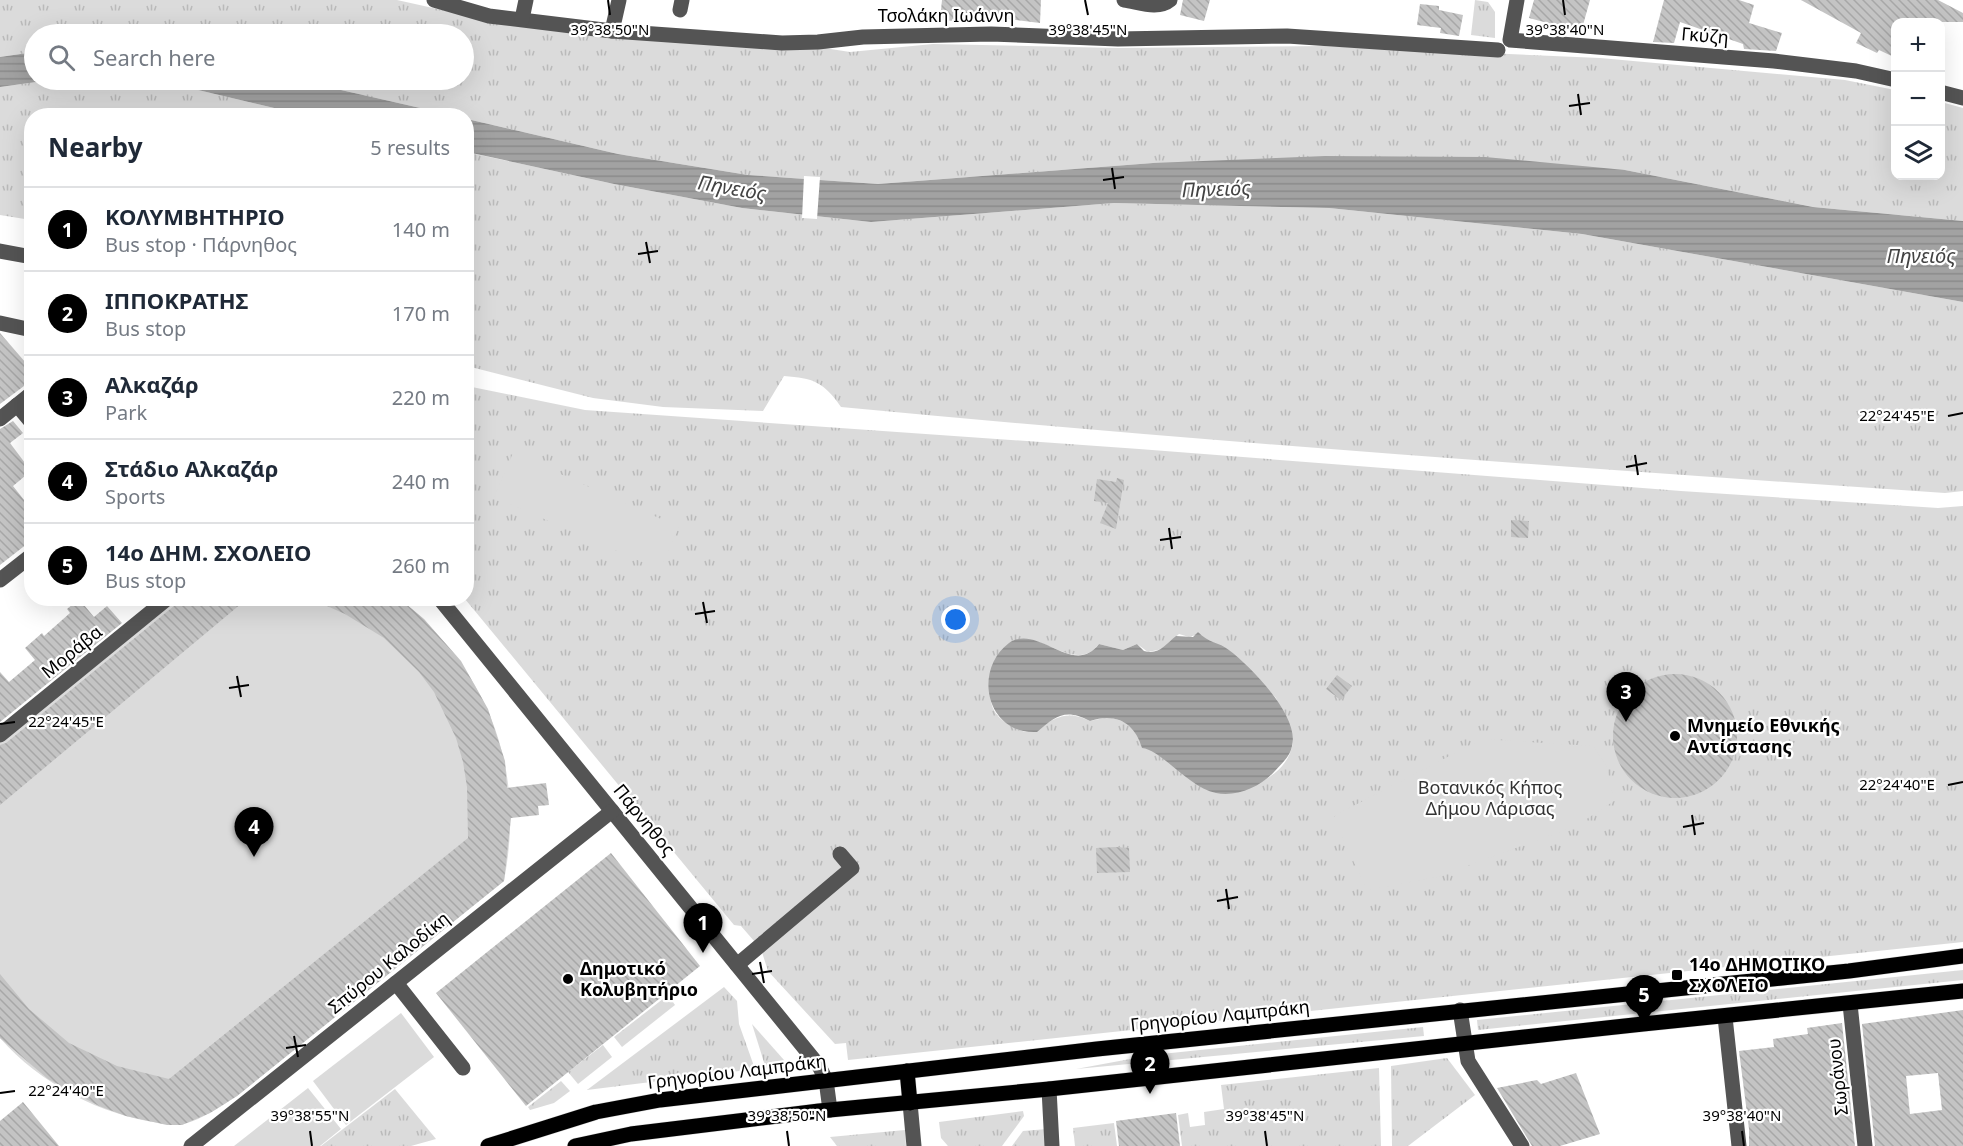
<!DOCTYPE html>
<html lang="en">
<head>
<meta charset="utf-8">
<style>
	:root { --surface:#fff; --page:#f2f2f3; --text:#1f2937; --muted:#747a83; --line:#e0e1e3; --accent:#000 }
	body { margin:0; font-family:"Noto Sans",sans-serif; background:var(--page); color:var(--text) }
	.controls { position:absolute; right:18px; top:18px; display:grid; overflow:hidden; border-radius:12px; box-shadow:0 6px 24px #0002 }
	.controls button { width:54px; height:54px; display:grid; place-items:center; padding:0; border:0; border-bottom:2px solid var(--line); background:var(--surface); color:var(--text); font:30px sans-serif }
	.you { position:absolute; left:956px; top:620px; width:21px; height:21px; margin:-15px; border:4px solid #fff; border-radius:50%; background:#1a73e8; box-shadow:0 0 0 9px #1a73e833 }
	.badge { display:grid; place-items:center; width:39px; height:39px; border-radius:50%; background:var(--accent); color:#fff; font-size:20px; font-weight:700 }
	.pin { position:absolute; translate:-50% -50px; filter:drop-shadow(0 2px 3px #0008) }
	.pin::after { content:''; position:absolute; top:32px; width:21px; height:18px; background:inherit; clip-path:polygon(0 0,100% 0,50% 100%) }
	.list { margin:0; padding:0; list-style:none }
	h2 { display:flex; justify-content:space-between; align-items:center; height:78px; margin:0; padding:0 24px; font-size:26px }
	h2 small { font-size:20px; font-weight:400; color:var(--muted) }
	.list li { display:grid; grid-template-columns:39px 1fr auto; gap:18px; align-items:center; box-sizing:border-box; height:84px; padding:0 24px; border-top:2px solid var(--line) }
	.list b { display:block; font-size:22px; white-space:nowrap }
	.list p { margin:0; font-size:20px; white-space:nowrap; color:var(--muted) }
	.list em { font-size:20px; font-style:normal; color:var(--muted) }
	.icon { flex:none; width:33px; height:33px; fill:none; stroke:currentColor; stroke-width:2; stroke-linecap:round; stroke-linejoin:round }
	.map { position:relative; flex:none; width:1963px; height:1146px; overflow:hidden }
	.search { position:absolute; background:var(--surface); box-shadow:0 6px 24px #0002; left:24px; top:24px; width:450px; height:66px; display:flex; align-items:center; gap:15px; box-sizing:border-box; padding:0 21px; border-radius:33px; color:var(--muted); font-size:22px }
	.panel { position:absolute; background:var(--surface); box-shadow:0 6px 24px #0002; left:24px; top:108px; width:450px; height:498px; border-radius:24px }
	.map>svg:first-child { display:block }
	.grass { fill:url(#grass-tufts); fill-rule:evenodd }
	.garden { fill:#dbdbdb }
	.water { fill:url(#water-rules) }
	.pier { fill:#fff }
	.building { fill:url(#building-back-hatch); fill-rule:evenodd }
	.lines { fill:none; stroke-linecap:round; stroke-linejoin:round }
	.major-casing { stroke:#dbdbdb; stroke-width:16 }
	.minor { stroke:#545454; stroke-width:15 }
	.major { stroke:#000; stroke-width:15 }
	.ticks { fill:none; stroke:#000; stroke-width:2 }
	.poi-dot { fill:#000; stroke:#fff; stroke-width:2 }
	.labels { text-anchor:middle; stroke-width:4.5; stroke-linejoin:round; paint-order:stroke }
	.street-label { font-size:18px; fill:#000; stroke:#fff }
	.poi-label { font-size:18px; font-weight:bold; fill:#000; stroke:#fff; text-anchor:start }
	.park-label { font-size:18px; fill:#323232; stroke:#fff }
	.water-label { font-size:20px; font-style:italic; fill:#434343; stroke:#fff }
	.ticks-label { font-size:15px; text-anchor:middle; fill:#000; stroke:#fff; stroke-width:4.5; stroke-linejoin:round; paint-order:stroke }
</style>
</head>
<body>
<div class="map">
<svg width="1963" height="1146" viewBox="0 0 1963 1146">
	<defs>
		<pattern id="grass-tufts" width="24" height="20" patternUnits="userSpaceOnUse" patternTransform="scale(1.5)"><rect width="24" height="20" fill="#dbdbdb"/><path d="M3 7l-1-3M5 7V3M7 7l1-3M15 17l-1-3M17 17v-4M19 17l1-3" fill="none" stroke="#bababa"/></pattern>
		<pattern id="water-rules" width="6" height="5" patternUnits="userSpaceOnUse" patternTransform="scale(1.5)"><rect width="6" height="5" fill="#a2a2a2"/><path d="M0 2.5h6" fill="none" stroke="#8a8a8a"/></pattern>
		<pattern id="building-back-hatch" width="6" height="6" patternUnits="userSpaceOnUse" patternTransform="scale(1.5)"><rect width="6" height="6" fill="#c4c4c4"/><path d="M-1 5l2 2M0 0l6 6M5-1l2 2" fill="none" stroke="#a7a7a7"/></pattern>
	</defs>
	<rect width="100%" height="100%" fill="#fff"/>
	<!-- grass -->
	<g class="grass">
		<polygon points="0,0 397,0 496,22 805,45 850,52 933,44 1118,48 1325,46 1600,58 1845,80 1895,90 1896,176 1940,176 1941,102 1963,108 1963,221 1813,207 1625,170 1153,163 878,184 748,175 618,154 467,119 466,116 451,115 297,80 464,80 464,34 34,34 34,52 0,57"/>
		<polygon points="1475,0 1488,2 1495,12 1495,38 1471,35"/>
		<polygon points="51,80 156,80 304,115 32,116 31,220 0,215 0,87"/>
		<path d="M466,152L614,184L742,208L871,222L1114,203L1329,208L1582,234L1963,302V491L1945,493C1577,468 1208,442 841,407C824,382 813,378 784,376L763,411L663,407L593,398L467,366Z"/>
		<path d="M467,386L585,410L1139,449L1681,491L1938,508L1963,506V942L848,1060L846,1043L835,1044L768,971L761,949L741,926L734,925L465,599ZM1179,634L1189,637L1196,635L1229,650L1276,698L1293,742C1288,776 1251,789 1222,793L1151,749L1128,723L1109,717L1090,721C1060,706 1052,725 1025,732C991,719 986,705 993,671C996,660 999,651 1009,644C1038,624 1073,677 1099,644L1123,650L1137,644L1148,652L1162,649Z"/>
		<polygon points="1963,970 1963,980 1478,1030 1477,1020"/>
		<polygon points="724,987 737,1001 739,1024 755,1069 587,1090"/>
		<polygon points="668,995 675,1005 622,1047 614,1037"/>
		<polygon points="752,1024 784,1060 786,1066 766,1069"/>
		<polygon points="1423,1027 1424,1036 1076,1069 1152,1055"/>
		<polygon points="603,1045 612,1057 578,1084 568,1072"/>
		<polygon points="1447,1058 1475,1095 1408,1146 1392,1146 1391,1066"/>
		<polygon points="1379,1068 1381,1146 1182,1146 1178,1115 1188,1113 1190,1127 1205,1125 1204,1112 1224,1109 1221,1085"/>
		<polygon points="561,1081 570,1091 554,1103 530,1110 528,1107"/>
		<polygon points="395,1089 436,1139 411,1146 321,1146"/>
		<polygon points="1023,1111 1024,1116 1002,1146 948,1146 941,1138 939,1122"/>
		<polygon points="1114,1123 1117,1146 1075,1146 1073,1128"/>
		<polygon points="1047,1129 1049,1146 1012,1146 1023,1131"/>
		<polygon points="905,1130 906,1146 837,1146 830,1137"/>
	</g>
	<!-- garden -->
	<g class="garden">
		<polygon points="513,453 679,527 660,570 494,497"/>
		<path d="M174,599H399C489,671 526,767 504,881L237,1096C221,1106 203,1119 184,1124C178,1126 168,1124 161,1123C102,1116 39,1083 0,1038V740Z"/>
		<polygon points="1482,739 1594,746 1607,768 1614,801 1576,826 1437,877 1367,890 1333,818 1336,815"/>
		<polygon points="401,1013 434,1057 346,1125 313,1081"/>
		<polygon points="308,1088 341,1129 320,1146 234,1146"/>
	</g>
	<!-- water -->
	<g class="water">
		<polygon points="34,52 34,80 51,80 0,87 0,57"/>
		<polygon points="156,80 297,80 451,115 304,115"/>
		<polygon points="467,119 618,154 748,175 878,184 1153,163 1325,156 1485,157 1625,170 1813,207 1963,221 1963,302 1582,234 1329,208 1114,203 871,222 742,208 614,184 467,152"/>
		<path d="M1198,632C1208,643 1219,642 1229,650C1251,667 1300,716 1292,746C1290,757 1281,764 1274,772C1260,787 1237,797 1216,793C1189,788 1162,750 1142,748C1135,723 1116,712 1090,721C1065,708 1056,716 1037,732C987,735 972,671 1009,643C1038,623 1073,678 1099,644L1123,650L1137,644L1144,651C1159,655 1165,645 1176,636L1193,637Z"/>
	</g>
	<!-- pier -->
	<polygon class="pier" points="804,176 820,177 817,219 802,218"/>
	<!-- building -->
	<g class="building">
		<polygon points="942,0 1041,0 1040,23 968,14 967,22 940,20"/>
		<polygon points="1183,0 1210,0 1204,21 1180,15"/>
		<polygon points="1534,0 1590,0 1581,32 1529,18"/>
		<polygon points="1664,0 1739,0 1754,5 1749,23 1782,33 1776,51 1744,49 1743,44 1680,22 1674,43 1653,42"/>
		<polygon points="1801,0 1938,0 1963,13 1963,22 1896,22 1896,58 1879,50 1877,53 1856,43 1861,33"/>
		<polygon points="1420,4 1439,6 1439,10 1463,15 1459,36 1440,33 1441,28 1417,25"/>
		<polygon points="0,333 32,370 32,380 0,404"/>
		<polygon points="13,421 23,433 10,443 31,471 13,486 32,510 32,540 0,565 0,429"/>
		<polygon points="1117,478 1124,480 1116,529 1100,523 1108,503 1094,501 1097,479 1116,482"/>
		<polygon points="1511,520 1529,521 1528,538 1511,537"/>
		<polygon points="177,598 248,598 0,805 0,745 6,743 174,606"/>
		<polygon points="309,598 399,598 424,619 461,661 488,709 505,761 507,788 546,783 549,805 538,806 539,815 511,818 504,881 237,1096 210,1113 182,1125 167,1125 126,1116 99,1106 48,1079 0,1038 0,974 29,1009 69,1043 117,1066 169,1079 468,838 467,787 463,762 456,738 434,692 419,672 384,638 345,614"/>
		<polygon points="79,599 94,617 107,606 122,623 0,722 0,672 9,682 35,660 25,648 42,633 44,636 70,613 67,609"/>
		<circle cx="1675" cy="736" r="62"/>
		<polygon points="1337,675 1352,686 1341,700 1326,689"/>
		<polygon points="1115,847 1129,848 1130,872 1097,873 1096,848"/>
		<polygon points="611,853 700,966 526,1106 436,993"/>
		<path d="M1963,1010V1146H1875L1862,1024ZM1938,1073L1942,1110L1910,1114L1906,1076Z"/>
		<polygon points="1842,1023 1855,1146 1749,1146 1749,1129 1739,1051 1774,1047 1773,1039 1808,1034 1807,1028"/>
		<polygon points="1576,1073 1600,1134 1560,1146 1532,1146 1497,1088 1537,1080 1541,1084"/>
		<polygon points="23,1102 59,1146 0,1146 0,1121"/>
		<polygon points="1176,1113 1180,1146 1119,1146 1116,1121"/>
	</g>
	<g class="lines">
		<!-- major casing -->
		<g class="major-casing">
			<g id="major">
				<polyline points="907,1071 910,1103"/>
				<polyline points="488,1146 596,1112 660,1100 1097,1049 1849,971 1963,956"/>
				<polyline points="575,1146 631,1134 819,1111 1049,1089 1643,1024 1963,991"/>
			</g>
		</g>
		<!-- minor -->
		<g class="minor">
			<polyline points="434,0 489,16 612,31 782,43 818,42 863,37 991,34 1118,39 1287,36 1498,50"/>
			<path d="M1124,0C1139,2 1158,10 1170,0"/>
			<polyline points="1517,0 1510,40 1774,61 1856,71 1896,80"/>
			<polyline points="680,10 682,0"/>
			<polyline points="522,19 526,0"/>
			<polyline points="612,31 619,0"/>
			<polyline points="1940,92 1963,98"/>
			<polyline points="0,251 32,257"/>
			<polyline points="0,323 32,330"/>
			<polyline points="17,405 32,423"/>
			<polyline points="0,419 32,393"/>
			<polyline points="0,580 32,555"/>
			<polyline points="439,598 819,1066 826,1080 830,1110"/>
			<polyline points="0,735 168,598"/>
			<polyline points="737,965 852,868 840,854"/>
			<polyline points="396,983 463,1068"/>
			<polyline points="1850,1004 1865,1146"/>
			<polyline points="1460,1010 1468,1061 1522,1146"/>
			<polyline points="1725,1017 1739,1146"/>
			<polyline points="1049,1089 1052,1146"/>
			<polyline points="910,1103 914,1146"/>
			<polyline points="191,1146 612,811"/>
		</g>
		<!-- major -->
		<use href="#major" class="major"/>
	</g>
	<!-- ticks -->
	<path class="ticks" d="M608,0L610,15M1085,0L1088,15M1563,0L1565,15M1578,94L1581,115M1569,106L1590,103M1112,168L1115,189M1103,180L1124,177M646,242L650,263M638,254L658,251M1948,416L1963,413M1635,455L1638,475M1626,467L1647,463M1169,528L1172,549M1160,540L1181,537M703,602L707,623M695,614L715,611M237,676L241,697M229,688L249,685M0,724L15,722M1948,785L1963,782M1692,815L1695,835M1683,827L1704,823M1226,889L1229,909M1217,901L1238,897M760,962L764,983M752,974L772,971M294,1036L298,1057M286,1048L306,1045M0,1093L15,1091M310,1131L312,1146M787,1131L789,1146M1265,1131L1267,1146M1742,1131L1744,1146"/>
	<!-- markers -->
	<g class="poi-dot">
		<circle cx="1675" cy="736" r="6"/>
		<rect x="1671" y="969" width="12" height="12" rx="3"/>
		<circle cx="568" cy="979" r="6"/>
	</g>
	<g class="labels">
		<!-- street labels -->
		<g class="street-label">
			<text x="946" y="22">Τσολάκη Ιωάννη</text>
			<text transform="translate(1705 36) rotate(5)" y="6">Γκύζη</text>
			<text transform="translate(72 652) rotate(-39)" y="6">Μοράβα</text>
			<text transform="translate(644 820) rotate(51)" y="6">Πάρνηθος</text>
			<text transform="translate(389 963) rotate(-39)" y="6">Σπύρου Καλοδίκη</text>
			<text transform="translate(1220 1016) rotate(-6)" y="6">Γρηγορίου Λαμπράκη</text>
			<text transform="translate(737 1072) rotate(-7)" y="6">Γρηγορίου Λαμπράκη</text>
			<text transform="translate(1838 1077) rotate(-96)" y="6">Σωράνου</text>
		</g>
		<!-- poi labels -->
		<g class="poi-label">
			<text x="1687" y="732">Μνημείο Εθνικής<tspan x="1687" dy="21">Αντίστασης</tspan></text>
			<text x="1689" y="971">14ο ΔΗΜΟΤΙΚΟ<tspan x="1689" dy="21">ΣΧΟΛΕΙΟ</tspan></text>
			<text x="580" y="975">Δημοτικό<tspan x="580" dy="21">Κολυβητήριο</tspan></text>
		</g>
		<!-- park labels -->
		<g class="park-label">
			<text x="1490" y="794">Βοτανικός Κήπος<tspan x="1490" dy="21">Δήμου Λάρισας</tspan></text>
		</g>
		<!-- water labels -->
		<g class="water-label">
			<text transform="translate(732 188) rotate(10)" y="7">Πηνειός</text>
			<text transform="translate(1216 189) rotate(-2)" y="7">Πηνειός</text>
			<text x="1921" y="263">Πηνειός</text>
		</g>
	</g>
	<g class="ticks-label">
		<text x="610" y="35">39°38'50"N</text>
		<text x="1088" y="35">39°38'45"N</text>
		<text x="1565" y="35">39°38'40"N</text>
		<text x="1897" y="421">22°24'45"E</text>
		<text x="66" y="727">22°24'45"E</text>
		<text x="1897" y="790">22°24'40"E</text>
		<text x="66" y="1096">22°24'40"E</text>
		<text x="310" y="1121">39°38'55"N</text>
		<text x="787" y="1121">39°38'50"N</text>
		<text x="1265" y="1121">39°38'45"N</text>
		<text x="1742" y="1121">39°38'40"N</text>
	</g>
</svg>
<div class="controls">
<button>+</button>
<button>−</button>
<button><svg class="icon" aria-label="layers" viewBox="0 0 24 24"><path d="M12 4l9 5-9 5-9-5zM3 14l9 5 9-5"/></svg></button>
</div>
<div class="you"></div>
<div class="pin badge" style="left:703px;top:953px">1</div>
<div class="pin badge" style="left:1150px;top:1094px">2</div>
<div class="pin badge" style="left:1626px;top:722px">3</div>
<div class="pin badge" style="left:254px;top:857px">4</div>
<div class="pin badge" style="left:1644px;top:1025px">5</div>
<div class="search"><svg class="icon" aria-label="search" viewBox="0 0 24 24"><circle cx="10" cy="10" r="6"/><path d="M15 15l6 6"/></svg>Search here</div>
<section class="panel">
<h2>Nearby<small>5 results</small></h2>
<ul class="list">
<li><span class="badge">1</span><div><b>ΚΟΛΥΜΒΗΤΗΡΙΟ</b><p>Bus stop · Πάρνηθος</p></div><em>140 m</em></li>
<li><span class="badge">2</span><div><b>ΙΠΠΟΚΡΑΤΗΣ</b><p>Bus stop</p></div><em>170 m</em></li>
<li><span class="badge">3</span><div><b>Αλκαζάρ</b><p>Park</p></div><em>220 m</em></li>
<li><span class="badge">4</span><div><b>Στάδιο Αλκαζάρ</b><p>Sports</p></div><em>240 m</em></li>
<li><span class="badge">5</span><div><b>14ο ΔΗΜ. ΣΧΟΛΕΙΟ</b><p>Bus stop</p></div><em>260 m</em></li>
</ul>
</section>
</div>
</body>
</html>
